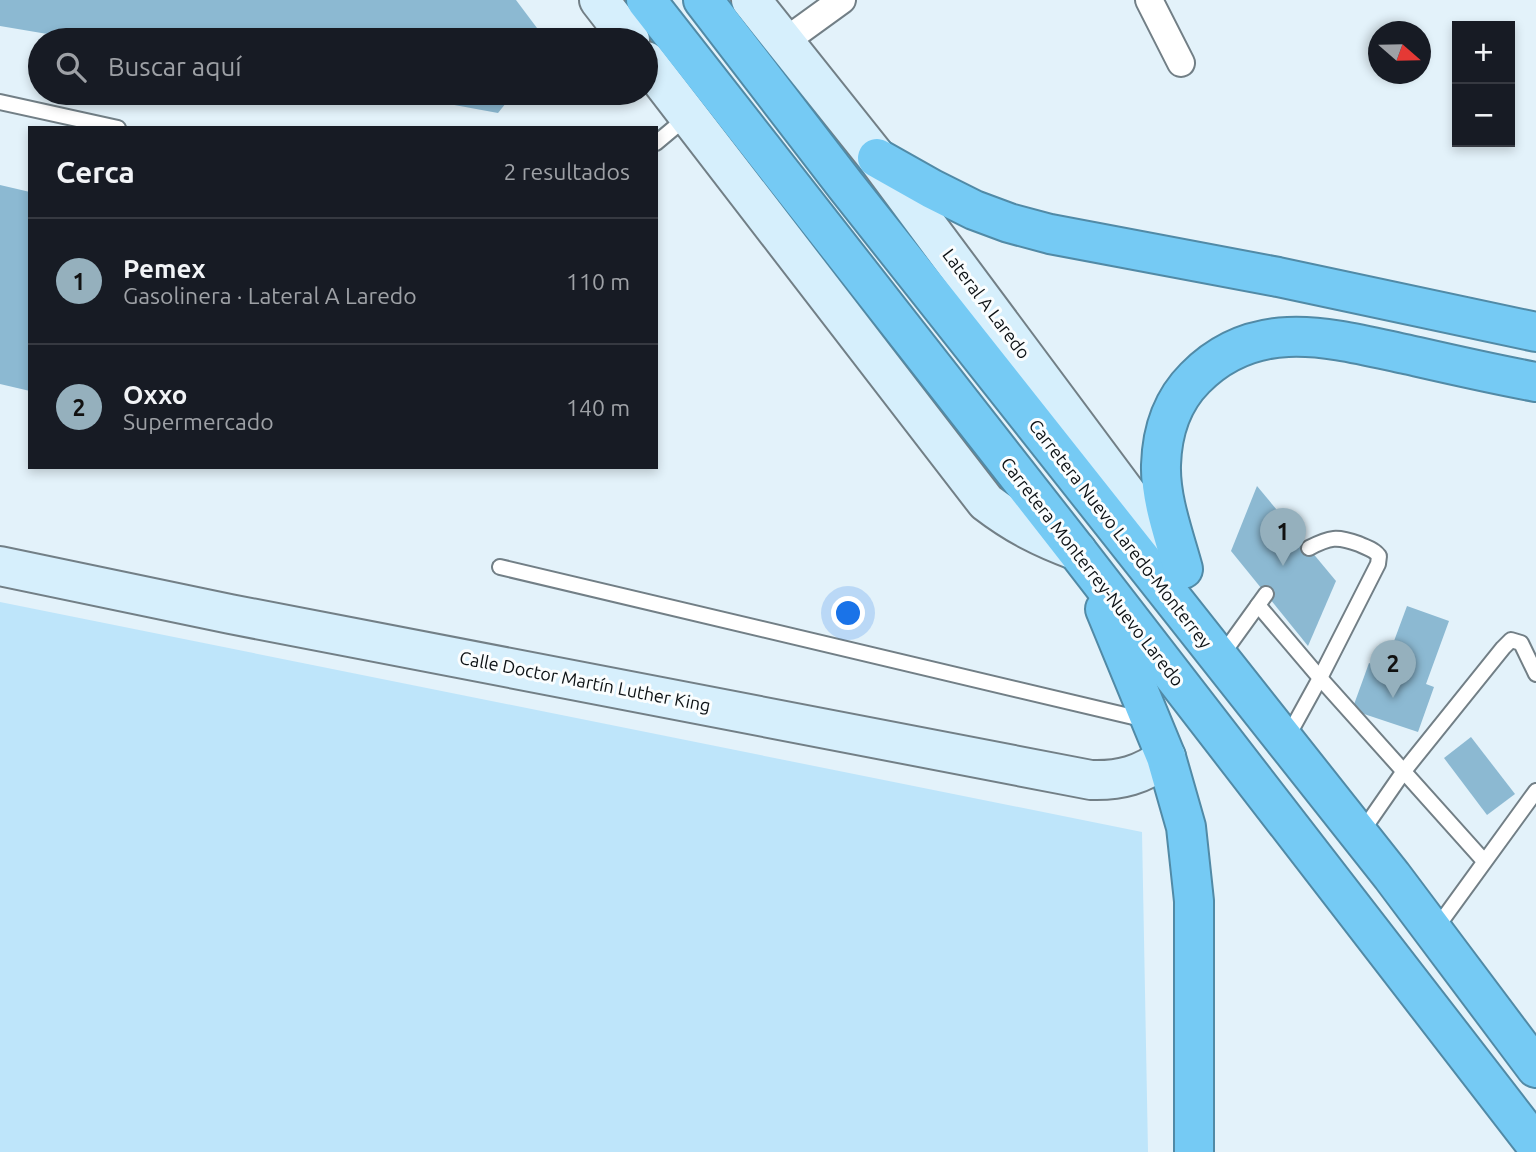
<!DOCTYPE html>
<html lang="es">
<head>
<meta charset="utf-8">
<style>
	:root { --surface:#171b24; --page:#242831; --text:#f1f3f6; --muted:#9ea1a6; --line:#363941; --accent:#95b0bd }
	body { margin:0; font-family:Ubuntu,sans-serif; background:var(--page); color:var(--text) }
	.controls { position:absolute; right:21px; top:21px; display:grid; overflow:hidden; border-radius:0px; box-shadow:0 4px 10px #0003 }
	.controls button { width:63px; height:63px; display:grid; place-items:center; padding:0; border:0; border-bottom:2px solid var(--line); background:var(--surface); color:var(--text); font:35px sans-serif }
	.compass { position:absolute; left:1368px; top:21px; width:63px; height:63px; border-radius:50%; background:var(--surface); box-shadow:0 4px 10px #0003; rotate:110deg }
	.you { position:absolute; left:849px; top:614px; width:24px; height:24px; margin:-18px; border:5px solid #fff; border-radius:50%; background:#1a73e8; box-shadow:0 0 0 10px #1a73e833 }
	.badge { display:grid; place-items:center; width:46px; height:46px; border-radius:50%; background:var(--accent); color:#111; font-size:23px; font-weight:700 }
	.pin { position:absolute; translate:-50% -58px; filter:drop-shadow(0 2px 4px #0008) }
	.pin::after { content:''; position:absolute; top:37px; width:24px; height:21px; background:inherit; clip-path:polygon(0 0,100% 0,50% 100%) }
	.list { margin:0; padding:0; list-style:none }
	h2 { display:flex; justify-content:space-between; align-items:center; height:91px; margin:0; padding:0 28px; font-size:30px }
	h2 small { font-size:23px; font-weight:400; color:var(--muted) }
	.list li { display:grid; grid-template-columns:46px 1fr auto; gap:21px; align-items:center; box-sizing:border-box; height:126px; padding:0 28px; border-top:2px solid var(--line) }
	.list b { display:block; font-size:26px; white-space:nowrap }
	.list p { margin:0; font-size:23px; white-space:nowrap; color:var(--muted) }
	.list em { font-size:23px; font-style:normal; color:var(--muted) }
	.icon { flex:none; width:38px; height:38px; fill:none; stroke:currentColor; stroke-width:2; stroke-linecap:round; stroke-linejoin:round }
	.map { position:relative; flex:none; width:1536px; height:1152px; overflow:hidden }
	.search { position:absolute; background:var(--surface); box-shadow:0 4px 10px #0003; left:28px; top:28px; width:630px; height:77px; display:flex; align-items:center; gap:18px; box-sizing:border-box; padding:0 24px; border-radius:38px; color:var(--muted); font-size:26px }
	.panel { position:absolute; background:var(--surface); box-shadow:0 4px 10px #0003; left:28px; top:126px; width:630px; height:343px; border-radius:0px }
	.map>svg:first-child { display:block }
	.green { fill:#bee5fa }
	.building { fill:#8cb9d2 }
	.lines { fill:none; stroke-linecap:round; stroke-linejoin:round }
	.lane-casing { stroke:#727f86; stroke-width:18 }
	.street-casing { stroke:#727f86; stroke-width:30 }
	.secondary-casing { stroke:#727f86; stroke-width:42 }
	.highway-casing { stroke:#518aa6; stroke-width:42 }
	.lane { stroke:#fff; stroke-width:14 }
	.street { stroke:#fff; stroke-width:26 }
	.secondary { stroke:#d6effc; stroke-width:38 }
	.highway { stroke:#75caf4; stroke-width:38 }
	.labels { text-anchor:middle; stroke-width:6; stroke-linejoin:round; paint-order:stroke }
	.street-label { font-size:18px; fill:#0d1215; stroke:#fafdfe }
</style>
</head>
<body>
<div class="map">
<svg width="1536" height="1152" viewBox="0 0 1536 1152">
	<rect width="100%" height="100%" fill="#e3f2fa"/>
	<!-- green -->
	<polygon class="green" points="0,602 1142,832 1148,1152 0,1152"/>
	<!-- building -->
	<g class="building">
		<polygon points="0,0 516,0 546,40 83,40 0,26"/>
		<polygon points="389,93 514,93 498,113"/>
		<polygon points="0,185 30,192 30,391 0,384"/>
		<polygon points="1257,486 1336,581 1308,646 1231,551"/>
		<polygon points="1407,606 1449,621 1426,684 1434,687 1418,732 1352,710 1369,663 1384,668"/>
		<polygon points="1471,737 1515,794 1487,815 1444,758"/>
	</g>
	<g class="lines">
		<!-- lane casing -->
		<g class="lane-casing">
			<g id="lane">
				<polyline points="0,102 118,128"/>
				<polyline points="656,143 687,117"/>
				<polyline points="500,567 1146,720"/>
				<polyline points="1258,605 1320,678 1484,861"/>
				<polyline points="1222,655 1266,594"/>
				<path d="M1287,738L1320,678L1378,564L1379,556C1374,549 1367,548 1359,544C1337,536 1330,537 1309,548"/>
				<polyline points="1361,833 1404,771 1503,648 1511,640 1521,643 1536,674"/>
				<polyline points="1435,930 1536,791"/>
			</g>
		</g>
		<!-- street casing -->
		<g class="street-casing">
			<g id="street">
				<polyline points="1149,0 1181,63"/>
				<polyline points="784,42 842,0"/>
			</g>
		</g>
		<!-- secondary casing -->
		<g class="secondary-casing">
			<g id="secondary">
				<polyline points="599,0 630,40"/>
				<polyline points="751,0 877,158 1182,568"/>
				<path d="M646,61L986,502C1016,525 1042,538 1077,551"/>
				<path d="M0,566L230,614L1091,780C1120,781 1142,775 1166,757"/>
			</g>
		</g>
		<!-- highway casing -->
		<g class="highway-casing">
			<g id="highway">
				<polyline points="646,0 1077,551 1536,1145"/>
				<polyline points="703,0 846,186 1392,876 1536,1068"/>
				<polyline points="877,158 932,189 974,210 1009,223 1050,234 1278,277 1536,332"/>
				<path d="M1183,569C1174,536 1160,499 1161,465C1162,432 1172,401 1195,378C1256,316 1331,338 1405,354C1449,364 1492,374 1536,382"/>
				<polyline points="1105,609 1166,757 1186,827 1194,901 1194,1152"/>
			</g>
		</g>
		<!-- lane -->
		<use href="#lane" class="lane"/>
		<!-- street -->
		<use href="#street" class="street"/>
		<!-- secondary -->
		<use href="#secondary" class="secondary"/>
		<!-- highway -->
		<use href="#highway" class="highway"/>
	</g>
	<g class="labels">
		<!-- street labels -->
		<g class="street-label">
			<text transform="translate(986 304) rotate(53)" y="6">Lateral A Laredo</text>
			<text transform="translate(1120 534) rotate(52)" y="6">Carretera Nuevo Laredo-Monterrey</text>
			<text transform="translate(1092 572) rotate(52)" y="6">Carretera Monterrey-Nuevo Laredo</text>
			<text transform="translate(585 682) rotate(11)" y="6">Calle Doctor Martín Luther King</text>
		</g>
	</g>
</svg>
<div class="controls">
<button>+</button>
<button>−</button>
</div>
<svg class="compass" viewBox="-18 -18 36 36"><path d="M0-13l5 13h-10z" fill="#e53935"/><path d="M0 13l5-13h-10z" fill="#9ea1a6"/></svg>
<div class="you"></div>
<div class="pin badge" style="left:1283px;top:566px">1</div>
<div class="pin badge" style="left:1393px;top:698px">2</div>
<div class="search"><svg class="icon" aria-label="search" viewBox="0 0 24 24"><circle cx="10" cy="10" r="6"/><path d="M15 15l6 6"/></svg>Buscar aquí</div>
<section class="panel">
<h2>Cerca<small>2 resultados</small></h2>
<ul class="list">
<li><span class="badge">1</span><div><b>Pemex</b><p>Gasolinera · Lateral A Laredo</p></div><em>110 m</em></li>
<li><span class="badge">2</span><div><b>Oxxo</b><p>Supermercado</p></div><em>140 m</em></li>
</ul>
</section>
</div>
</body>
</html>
